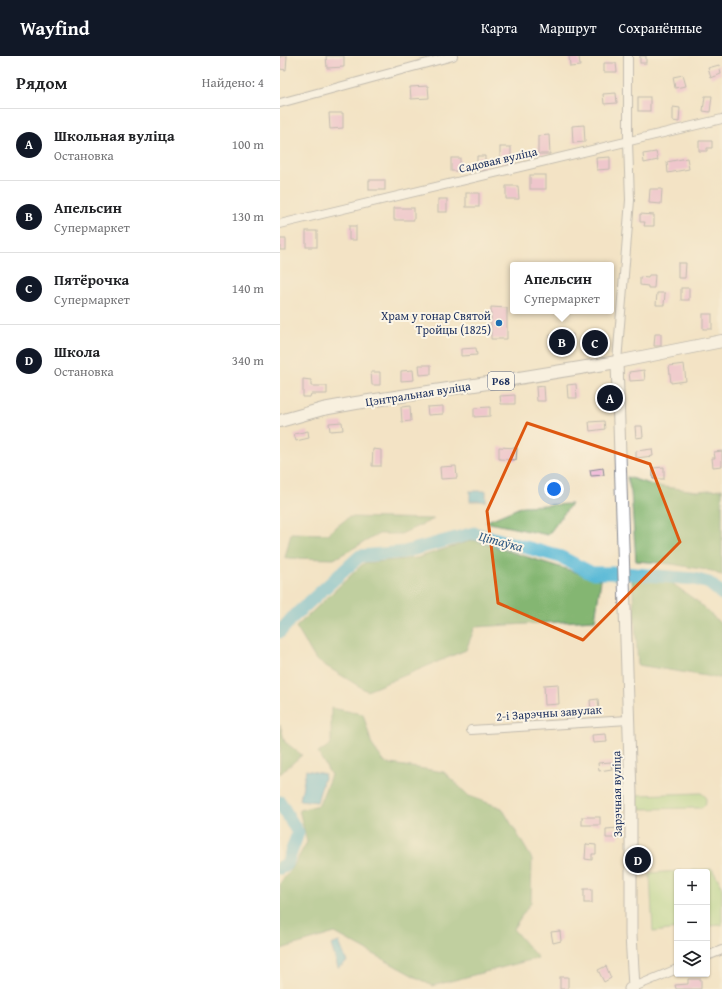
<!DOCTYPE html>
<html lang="ru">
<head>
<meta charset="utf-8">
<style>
	:root { --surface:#fff; --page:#f6f6f6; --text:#202124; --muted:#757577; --line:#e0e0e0; --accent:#111827 }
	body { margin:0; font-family:"Gentium Book Plus",serif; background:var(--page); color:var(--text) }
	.controls { position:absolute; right:12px; bottom:12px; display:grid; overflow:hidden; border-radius:4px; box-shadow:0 1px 3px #0004 }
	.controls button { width:36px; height:36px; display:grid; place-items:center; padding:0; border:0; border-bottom:1px solid var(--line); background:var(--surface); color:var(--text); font:20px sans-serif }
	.you { position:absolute; left:274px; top:433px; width:14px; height:14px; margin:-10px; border:3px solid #fff; border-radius:50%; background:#1a73e8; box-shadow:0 0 0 6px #1a73e833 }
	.badge { display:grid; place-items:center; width:26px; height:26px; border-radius:50%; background:var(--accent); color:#fff; font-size:13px; font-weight:700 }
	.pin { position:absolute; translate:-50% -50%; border:2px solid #fff; box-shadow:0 1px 4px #0006 }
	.popup { position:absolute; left:230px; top:206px; width:104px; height:52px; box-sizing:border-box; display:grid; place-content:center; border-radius:4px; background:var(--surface); filter:drop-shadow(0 1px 3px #0005); font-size:13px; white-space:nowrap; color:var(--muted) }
	.popup b { font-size:15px; color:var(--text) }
	.popup::after { content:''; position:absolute; left:50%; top:100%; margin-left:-8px; border:8px solid transparent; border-top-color:var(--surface) }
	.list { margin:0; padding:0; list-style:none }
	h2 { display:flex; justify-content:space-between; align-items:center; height:52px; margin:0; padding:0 16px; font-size:17px }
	h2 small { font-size:13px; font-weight:400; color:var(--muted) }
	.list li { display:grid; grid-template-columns:26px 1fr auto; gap:12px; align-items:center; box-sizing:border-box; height:72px; padding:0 16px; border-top:1px solid var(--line) }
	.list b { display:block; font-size:15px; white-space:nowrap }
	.list p { margin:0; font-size:13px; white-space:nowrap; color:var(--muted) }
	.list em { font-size:13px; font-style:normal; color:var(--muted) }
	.icon { flex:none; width:22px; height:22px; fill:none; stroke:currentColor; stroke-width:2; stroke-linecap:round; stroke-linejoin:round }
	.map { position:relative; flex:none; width:442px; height:933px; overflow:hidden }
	header { display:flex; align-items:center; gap:24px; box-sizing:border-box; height:56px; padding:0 20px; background:var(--accent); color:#fff }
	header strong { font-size:19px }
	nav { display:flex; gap:22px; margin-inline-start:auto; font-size:14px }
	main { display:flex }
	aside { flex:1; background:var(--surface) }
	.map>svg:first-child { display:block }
	.green { fill:#a5d584; stroke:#608271 }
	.forest { fill:#84b672; stroke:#507268 }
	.water { fill:#59b9d7; stroke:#3a749a }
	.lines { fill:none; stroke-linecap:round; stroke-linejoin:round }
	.river { stroke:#59b9d7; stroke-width:13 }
	.building { fill:#eba3d5 }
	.minor-casing { stroke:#878992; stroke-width:10 }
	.secondary-casing { stroke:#878992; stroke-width:13 }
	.primary-casing { stroke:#878992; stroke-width:14 }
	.minor { stroke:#fff; stroke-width:8 }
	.secondary { stroke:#fff; stroke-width:11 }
	.primary { stroke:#fff; stroke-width:12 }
	.marked { fill:none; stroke:#de5710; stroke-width:3; stroke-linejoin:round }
	.poi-dot { fill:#1f6fb2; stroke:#fcf5e5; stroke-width:1.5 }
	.labels { text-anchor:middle; stroke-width:4; stroke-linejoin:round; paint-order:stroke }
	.shield { fill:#fcf5e5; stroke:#5e6a86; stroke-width:1 }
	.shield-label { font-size:11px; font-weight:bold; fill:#1b2f5e }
	.street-label { font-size:12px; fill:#1b2f5e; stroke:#fcf5e5 }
	.poi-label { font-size:12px; fill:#1b2f5e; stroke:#fcf5e5; text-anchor:end }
	.water-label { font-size:13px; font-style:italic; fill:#2e5882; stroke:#fcf5e5 }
</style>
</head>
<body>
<header>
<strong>Wayfind</strong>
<nav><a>Карта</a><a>Маршрут</a><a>Сохранённые</a></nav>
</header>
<main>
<aside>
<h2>Рядом<small>Найдено: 4</small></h2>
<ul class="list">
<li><span class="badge">A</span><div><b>Школьная вуліца</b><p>Остановка</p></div><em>100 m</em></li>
<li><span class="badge">B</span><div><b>Апельсин</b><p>Супермаркет</p></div><em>130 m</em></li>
<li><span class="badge">C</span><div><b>Пятёрочка</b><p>Супермаркет</p></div><em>140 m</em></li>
<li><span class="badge">D</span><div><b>Школа</b><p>Остановка</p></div><em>340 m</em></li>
</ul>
</aside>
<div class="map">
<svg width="442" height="933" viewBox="0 0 442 933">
	<rect width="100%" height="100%" fill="#fcf5e5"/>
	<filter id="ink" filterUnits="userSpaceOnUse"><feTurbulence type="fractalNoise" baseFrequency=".025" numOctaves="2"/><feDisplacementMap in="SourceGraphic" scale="8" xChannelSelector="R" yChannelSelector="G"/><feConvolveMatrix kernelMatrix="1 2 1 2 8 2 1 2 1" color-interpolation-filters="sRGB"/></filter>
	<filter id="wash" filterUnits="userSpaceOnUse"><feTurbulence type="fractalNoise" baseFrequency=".012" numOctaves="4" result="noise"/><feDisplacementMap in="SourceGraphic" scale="16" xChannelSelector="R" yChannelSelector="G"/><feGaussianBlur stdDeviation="0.9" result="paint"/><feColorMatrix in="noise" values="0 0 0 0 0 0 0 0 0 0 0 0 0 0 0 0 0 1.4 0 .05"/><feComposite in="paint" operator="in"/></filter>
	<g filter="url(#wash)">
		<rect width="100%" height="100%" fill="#f3e3c5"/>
		<!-- green -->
		<g class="green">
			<path d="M421,737L425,740C427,745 426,750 421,752L356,753V739Z"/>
			<polygon points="432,813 442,830 442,869 427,870 427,816 397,816 397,873 373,876 370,817"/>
		</g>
		<!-- forest -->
		<g class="forest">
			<polygon points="347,421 376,430 418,435 442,433 442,520 432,515 392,508 356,505 351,436"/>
			<polygon points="291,448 268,479 205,466 243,450"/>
			<polygon points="69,461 154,463 121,478 99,478 54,503 5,502 11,477 47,478"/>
			<polygon points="193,484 321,524 315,564 195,571 186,594 87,635 36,604 16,571 84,507 137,502"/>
			<polygon points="352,523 389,525 418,546 442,569 442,621 438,622 358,609"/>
			<polygon points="51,652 83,658 92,689 105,707 164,716 189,740 222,752 252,803 251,846 233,873 258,902 152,930 55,877 1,893 0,892 0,827 13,811 27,786 19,754 39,749 51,719 38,697 51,688"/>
			<polygon points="0,669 5,686 22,699 0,718"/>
		</g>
		<!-- water -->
		<g class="water">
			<rect x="190" y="435" width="16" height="10"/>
			<polygon points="26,714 45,718 37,746 20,744"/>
			<polygon points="59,886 67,906 58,912 51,889"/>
		</g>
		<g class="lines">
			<!-- river -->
			<g class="river">
				<polyline points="0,576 13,561 80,500 124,496 194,477 281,501 312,517 342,517 414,523 429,527 442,538"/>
				<polyline points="0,746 18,777 7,808 0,812"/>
			</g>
		</g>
		<g id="blocks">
			<!-- building -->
			<g class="building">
				<polygon points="0,0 7,0 6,14 0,13"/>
				<polygon points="46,0 64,0 64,11 47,12"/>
				<polygon points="289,0 299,0 300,10 290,11"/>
				<rect x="360" y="0" width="6" height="7"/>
				<polygon points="324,7 336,7 337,16 324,16"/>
				<polygon points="439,9 441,18 431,22 428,12"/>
				<polygon points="403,19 406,30 395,32 393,21"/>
				<polygon points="148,30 149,42 131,43 130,31"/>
				<polygon points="336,37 337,47 324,48 323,38"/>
				<polygon points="425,40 432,40 430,56 423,55"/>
				<rect x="358" y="41" width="12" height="14"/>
				<polygon points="393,51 400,52 399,66 393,65"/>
				<polygon points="49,57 63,57 63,72 50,73"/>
				<polygon points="304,69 305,86 293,87 292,70"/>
				<polygon points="269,79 270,98 258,98 258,80"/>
				<polygon points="419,85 432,85 432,92 427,92 427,95 419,95"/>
				<rect x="220" y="91" width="11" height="16"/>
				<polygon points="376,96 378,104 364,107 363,98"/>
				<polygon points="197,100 205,100 205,114 197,116"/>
				<polygon points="330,101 330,113 317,114 316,102"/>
				<rect x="171" y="102" width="9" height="13"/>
				<polygon points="407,102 409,113 388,117 387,106"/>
				<rect x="250" y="119" width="16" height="14"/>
				<rect x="89" y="124" width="16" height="10"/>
				<polygon points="226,130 238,130 239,143 226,143"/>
				<polygon points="370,133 382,133 381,148 369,147"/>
				<rect x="186" y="137" width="13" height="14"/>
				<rect x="158" y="143" width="9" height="13"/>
				<rect x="114" y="152" width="20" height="12"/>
				<polygon points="360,158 374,159 374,170 364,170 365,166 360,166"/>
				<rect x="69" y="170" width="7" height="14"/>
				<rect x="26" y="175" width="11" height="16"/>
				<rect x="0" y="183" width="6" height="11"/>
				<polygon points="398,207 406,207 405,222 398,222"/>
				<polygon points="369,219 375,219 374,232 368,232 368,230 360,229 360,221 368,222"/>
				<rect x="401" y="232" width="8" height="12"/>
				<polygon points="377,237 385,237 384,249 376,249"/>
				<polygon points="211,251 227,252 227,283 211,283"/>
				<rect x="423" y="258" width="9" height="15"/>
				<polygon points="293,278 293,292 270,293 270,279"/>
				<polygon points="375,278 381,278 381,290 374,290"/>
				<polygon points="318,281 319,291 312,293 311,282"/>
				<polygon points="196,292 197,299 181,300 181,293"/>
				<polygon points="404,308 406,325 391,327 389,310"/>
				<polygon points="139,309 151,309 151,318 140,319"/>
				<polygon points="133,314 134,324 121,325 121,315"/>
				<polygon points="364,314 365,324 350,325 349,316"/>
				<polygon points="91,316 100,316 100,329 92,329"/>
				<polygon points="23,323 31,324 31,330 47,330 47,338 31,338 30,341 23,341"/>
				<polygon points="296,328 297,342 288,342 287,329"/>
				<polygon points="264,330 265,345 257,345 256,331"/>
				<polygon points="235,339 235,348 221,348 220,340"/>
				<polygon points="130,350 131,365 122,366 121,351"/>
				<polygon points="163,350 163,358 148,359 147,351"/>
				<polygon points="210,351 210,360 194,361 194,352"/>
				<polygon points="324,365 325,373 310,375 309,366"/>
				<polygon points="62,366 63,374 50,375 49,367"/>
				<polygon points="355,370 362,370 363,381 356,382"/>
				<polygon points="28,375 29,382 16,385 14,378"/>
				<polygon points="219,391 237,392 236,404 219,403"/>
				<polygon points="93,393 101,394 101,410 92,410"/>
				<polygon points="372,393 373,400 356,402 356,395"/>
				<polygon points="442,395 442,410 433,411 432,402 435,402 434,396"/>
				<polygon points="176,410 177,422 161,423 160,411"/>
				<polygon points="384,411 384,423 373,423 373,412"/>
				<polygon points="323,412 324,419 311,420 310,414"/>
				<polygon points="278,628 279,648 265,649 264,629"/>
				<polygon points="318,643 319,654 311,655 310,644"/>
				<polygon points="326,678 327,686 313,687 312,679"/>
				<polygon points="331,706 332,713 319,715 318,707"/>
				<rect x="302" y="761" width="18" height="8"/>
				<polygon points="339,772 339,782 326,782 326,773"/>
				<polygon points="306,788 316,789 316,798 312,798 312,804 305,803"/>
				<rect x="304" y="833" width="8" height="14"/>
				<polygon points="280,875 281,885 273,887 271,876"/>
				<polygon points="326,910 331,922 324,926 318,914"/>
				<rect x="280" y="921" width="8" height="12"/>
				<polygon points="408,923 421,923 421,933 396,933 395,929 408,928"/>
			</g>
		</g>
	</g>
	<g filter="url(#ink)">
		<use href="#blocks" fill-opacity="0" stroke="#878992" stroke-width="1"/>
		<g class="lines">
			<!-- minor casing -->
			<g class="minor-casing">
				<g id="minor">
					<polyline points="0,47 173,0"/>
					<polyline points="0,168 442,63"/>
					<polyline points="337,306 350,144 348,86 348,0"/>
					<polyline points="191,674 348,664"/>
					<polyline points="427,900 442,894"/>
					<polyline points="354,933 354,931 397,913"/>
				</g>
			</g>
			<!-- secondary casing -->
			<g class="secondary-casing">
				<polyline id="secondary" points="337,306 351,738 351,879 354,931 350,933"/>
			</g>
			<!-- primary casing -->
			<g class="primary-casing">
				<polyline id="primary" points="0,365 43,353 76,347 214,326 337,306 442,285"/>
			</g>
			<!-- minor -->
			<use href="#minor" class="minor"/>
			<!-- secondary -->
			<use href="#secondary" class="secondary"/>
			<!-- primary -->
			<use href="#primary" class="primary"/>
		</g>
	</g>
	<!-- marked area -->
	<path d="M0 0H442V933H0ZM247,367L370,408L400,486L303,584L218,547L207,455Z" fill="#f3e3c5" fill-opacity=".55" fill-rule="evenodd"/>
	<path class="marked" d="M247,367L370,408L400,486L303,584L218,547L207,455Z"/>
	<!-- markers -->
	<circle class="poi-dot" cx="219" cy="267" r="4"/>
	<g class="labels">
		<!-- shield labels -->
		<rect class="shield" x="208" y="316" width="26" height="18" rx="3"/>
		<g class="shield-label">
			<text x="221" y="329">Р68</text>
		</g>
		<!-- street labels -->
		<g class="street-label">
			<text transform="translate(218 104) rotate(-13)" y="4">Садовая вуліца</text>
			<text transform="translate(138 338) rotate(-9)" y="4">Цэнтральная вуліца</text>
			<text transform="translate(269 657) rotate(-4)" y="4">2-і Зарэчны завулак</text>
			<text transform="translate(337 738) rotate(-91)" y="4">Зарэчная вуліца</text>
		</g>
		<!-- poi labels -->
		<g class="poi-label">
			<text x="211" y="264">Храм у гонар Святой<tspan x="211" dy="14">Тройцы (1825)</tspan></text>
		</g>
		<!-- water labels -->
		<g class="water-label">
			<text transform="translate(221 485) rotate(15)" y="5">Цітаўка</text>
		</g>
	</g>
</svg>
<div class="controls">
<button>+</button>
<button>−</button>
<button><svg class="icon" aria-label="layers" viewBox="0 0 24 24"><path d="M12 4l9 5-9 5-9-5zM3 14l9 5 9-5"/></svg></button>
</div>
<div class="you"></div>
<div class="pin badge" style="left:330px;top:342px">A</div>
<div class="pin badge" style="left:282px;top:286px">B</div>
<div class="popup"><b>Апельсин</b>Супермаркет</div>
<div class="pin badge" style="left:315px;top:287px">C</div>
<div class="pin badge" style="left:358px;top:804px">D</div>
</div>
</main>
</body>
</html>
